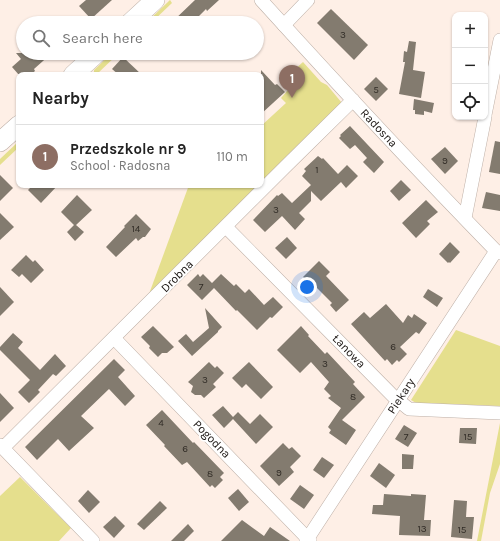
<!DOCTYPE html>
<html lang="en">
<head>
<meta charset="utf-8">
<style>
	:root { --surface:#fff; --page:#f2f2f2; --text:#222; --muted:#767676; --line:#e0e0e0; --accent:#42877c }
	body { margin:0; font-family:Karla,sans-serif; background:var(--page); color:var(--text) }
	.controls { position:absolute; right:12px; top:12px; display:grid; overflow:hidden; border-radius:8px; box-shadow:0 1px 3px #0004 }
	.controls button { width:36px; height:36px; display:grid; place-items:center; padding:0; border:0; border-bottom:1px solid var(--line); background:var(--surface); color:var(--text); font:20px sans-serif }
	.you { position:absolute; left:307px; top:287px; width:14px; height:14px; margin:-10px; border:3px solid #fff; border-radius:50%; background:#1a73e8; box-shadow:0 0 0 6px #1a73e833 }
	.badge { display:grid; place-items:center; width:26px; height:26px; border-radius:50%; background:var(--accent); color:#fff; font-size:13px; font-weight:700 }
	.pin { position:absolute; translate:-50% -33px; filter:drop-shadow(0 1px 2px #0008) }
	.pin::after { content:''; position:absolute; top:21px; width:14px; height:12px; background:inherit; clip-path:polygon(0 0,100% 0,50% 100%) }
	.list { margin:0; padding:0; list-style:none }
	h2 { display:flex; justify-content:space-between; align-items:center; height:52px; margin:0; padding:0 16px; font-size:17px }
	h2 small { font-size:13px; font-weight:400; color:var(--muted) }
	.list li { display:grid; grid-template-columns:26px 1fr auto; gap:12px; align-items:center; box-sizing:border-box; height:64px; padding:0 16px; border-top:1px solid var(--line) }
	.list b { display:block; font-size:15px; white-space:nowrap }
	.list p { margin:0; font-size:13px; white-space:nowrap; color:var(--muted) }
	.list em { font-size:13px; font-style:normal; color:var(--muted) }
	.icon { flex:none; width:22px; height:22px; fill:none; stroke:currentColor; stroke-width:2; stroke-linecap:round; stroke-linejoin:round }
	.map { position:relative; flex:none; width:500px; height:541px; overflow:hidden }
	.search { position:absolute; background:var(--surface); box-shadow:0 1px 3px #0004; left:16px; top:16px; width:248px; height:44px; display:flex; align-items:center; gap:10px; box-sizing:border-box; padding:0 14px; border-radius:22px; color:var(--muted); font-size:15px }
	.panel { position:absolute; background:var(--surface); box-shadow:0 1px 3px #0004; left:16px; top:72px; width:248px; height:116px; border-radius:8px }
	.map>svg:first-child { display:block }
	.green { fill:#e5df8d }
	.building { fill:#837b6f }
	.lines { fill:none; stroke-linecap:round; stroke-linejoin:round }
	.minor-casing { stroke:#bdafa6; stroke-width:14 }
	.secondary-casing { stroke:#bdafa6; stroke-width:20 }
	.minor { stroke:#fff; stroke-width:13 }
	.secondary { stroke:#fff; stroke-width:19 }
	.labels { text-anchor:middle; stroke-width:3.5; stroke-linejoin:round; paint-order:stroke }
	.number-label { font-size:10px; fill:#312c26 }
	.street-label { font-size:12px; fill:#16110e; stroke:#fff }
</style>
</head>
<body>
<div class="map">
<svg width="500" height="541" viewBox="0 0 500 541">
	<rect width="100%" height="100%" fill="#feefe6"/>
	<!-- green -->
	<g class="green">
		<polygon points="170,0 172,3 151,23 148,23 147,22"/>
		<polygon points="112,53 119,53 96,75 94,75 94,70"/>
		<polygon points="303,62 321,82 327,85 342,103 261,183 261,126 286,103 281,98 288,90 281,82"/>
		<polygon points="19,141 19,147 0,165 0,159"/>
		<polygon points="189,185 259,185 149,294"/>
		<polygon points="456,330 500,346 500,406 416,403 411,400"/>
		<polygon points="500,423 500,464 490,493 481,541 477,541"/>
		<polygon points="20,477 71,528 59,541 0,541 0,496"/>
	</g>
	<!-- building -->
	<g class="building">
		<polygon points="86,0 112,0 91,19 79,6"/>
		<polygon points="195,0 219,0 207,11 206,9 192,23 171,23"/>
		<polygon points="331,9 368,45 354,60 317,23"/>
		<polygon points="409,41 416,42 413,70 425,72 421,98 399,94 405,62 403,62 404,51 407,52"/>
		<polygon points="16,53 52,53 34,69 35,71 30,75 19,75 12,67 21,59"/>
		<polygon points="123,57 142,75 119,75 112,69"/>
		<polygon points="261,70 275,85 277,84 285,92 261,114"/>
		<polygon points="376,77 388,89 376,101 364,89"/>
		<polygon points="414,99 434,103 432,113 424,111 424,115 415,114 415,110 413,110"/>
		<polygon points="350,126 384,162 374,173 363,162 367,158 355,145 350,149 339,138 341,136 340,135"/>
		<polygon points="495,141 500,142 500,174 489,172"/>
		<polygon points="445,147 458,161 445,174 431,159"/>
		<polygon points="318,156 322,159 323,158 338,174 347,165 358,176 346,188 341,182 321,201 311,191 311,201 299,213 305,219 295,230 282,216 265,232 253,220 277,195 278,196 282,193 292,203 311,185 302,176 306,171 304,169"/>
		<polygon points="0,175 13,188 0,201"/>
		<polygon points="401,180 411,190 399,201 390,191"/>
		<polygon points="33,185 58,185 41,203 28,190"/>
		<polygon points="486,192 500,195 500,211 482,208"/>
		<polygon points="77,195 92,210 76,225 84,232 75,241 67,232 74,225 61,212"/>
		<polygon points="426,200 438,212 427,221 430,224 416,238 402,223"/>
		<polygon points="0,213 14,227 0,240"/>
		<polygon points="136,214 151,229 145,237 143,237 138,241 136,238 116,257 106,247 125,227 124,226"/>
		<polygon points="287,237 297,248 286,259 275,248"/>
		<polygon points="450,242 460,252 450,263 449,262 448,263 439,254"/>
		<polygon points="26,255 33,262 35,260 44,270 31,283 22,274 19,277 11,270"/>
		<polygon points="319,261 330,272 326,276 349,300 336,312 330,305 332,303 315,286 314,288 303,277"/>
		<polygon points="198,274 200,277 203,274 212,283 221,274 234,286 236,284 245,293 249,289 264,305 273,297 283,307 272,318 270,317 257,330 237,310 236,311 214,288 202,300 187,285"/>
		<polygon points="0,287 14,302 0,316"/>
		<polygon points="428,289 443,298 437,307 423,297"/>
		<polygon points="386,304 403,323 408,315 412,318 414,314 427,323 419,334 416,332 400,347 407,354 399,362 397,360 392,365 387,359 385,361 351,324 364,312 370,318"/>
		<polygon points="205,308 222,327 218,331 218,332 192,356 178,341 186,334 193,342 209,328"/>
		<polygon points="153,326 174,347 167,353 162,353 158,357 149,348 150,346 141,337"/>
		<polygon points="301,326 309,335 308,336 325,354 327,352 355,382 353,384 365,397 342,420 356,430 346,445 329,433 331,430 328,427 341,408 328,398 331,396 324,389 329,382 311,362 300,373 277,350"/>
		<polygon points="13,333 23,342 18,348 40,370 55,354 66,366 56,376 53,374 38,390 40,392 29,403 18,392 30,380 0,350 0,347"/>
		<polygon points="114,359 125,370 118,377 135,396 125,406 109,389 81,416 94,428 69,451 58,439 37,460 25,447"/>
		<polygon points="209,362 215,368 217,366 224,373 213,384 216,387 204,398 201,395 195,395 191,392 193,386 188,382"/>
		<polygon points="249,362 273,387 261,399 246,384 242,388 232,378"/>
		<polygon points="0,393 14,408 0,422"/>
		<polygon points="223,406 233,417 238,412 250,424 260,414 273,427 256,444 233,419 224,428 212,415"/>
		<polygon points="162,410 193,443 194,442 224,473 220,477 223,480 215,488 212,485 210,487 187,462 182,465 164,446 165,445 146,425"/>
		<polygon points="404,425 417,433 408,447 395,439"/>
		<polygon points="460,428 477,428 476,444 459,443"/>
		<polygon points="283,443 289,449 292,447 301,456 290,467 294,472 279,486 260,466"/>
		<polygon points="402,454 414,455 413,469 402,469"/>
		<polygon points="322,457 334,465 324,478 313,470"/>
		<polygon points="379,463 395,475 386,488 370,476"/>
		<polygon points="300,485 314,495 304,509 290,499"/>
		<polygon points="238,489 249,502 239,511 228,498"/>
		<polygon points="88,490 100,502 89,513 78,501"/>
		<polygon points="384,494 411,496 411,494 426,495 424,520 431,520 430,536 399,535 400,516 372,514 373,505 383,505"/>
		<polygon points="454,500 467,501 466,517 474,517 472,539 451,537"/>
		<polygon points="160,501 167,508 144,530 137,524"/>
		<polygon points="115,516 125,526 114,538 103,527"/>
		<polygon points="242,520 264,536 270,527 290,541 221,541"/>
		<polygon points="188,524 194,531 184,541 171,541"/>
	</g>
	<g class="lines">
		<!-- minor casing -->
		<g class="minor-casing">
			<g id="minor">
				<path d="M261,0C338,85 416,169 496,251L500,253"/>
				<polyline points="284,25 308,0"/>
				<polyline points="485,115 500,40"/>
				<polyline points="465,218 485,117"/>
				<polyline points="226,227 393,396 409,409 500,413"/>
				<polyline points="114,338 310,541"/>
				<polyline points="0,445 93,541"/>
				<polyline points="3,448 284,168 353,100"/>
				<polyline points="306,541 496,251"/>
			</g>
		</g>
		<!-- secondary casing -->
		<g class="secondary-casing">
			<g id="secondary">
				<polyline points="130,23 155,0"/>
				<polyline points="73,75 97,53"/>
				<polyline points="0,142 19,125"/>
			</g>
		</g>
		<!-- minor -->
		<use href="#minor" class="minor"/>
		<!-- secondary -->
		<use href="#secondary" class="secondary"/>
	</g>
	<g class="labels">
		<!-- number labels -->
		<g class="number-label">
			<text x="343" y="38">3</text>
			<text x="376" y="93">5</text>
			<text x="445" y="164">9</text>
			<text x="317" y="173">1</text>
			<text x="276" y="213">3</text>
			<text x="136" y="232">14</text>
			<text x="201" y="290">7</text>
			<text x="393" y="350">6</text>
			<text x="325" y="367">3</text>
			<text x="205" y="383">3</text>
			<text x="353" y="400">8</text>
			<text x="161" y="426">4</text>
			<text x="406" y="440">7</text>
			<text x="468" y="440">15</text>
			<text x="185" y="452">6</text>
			<text x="279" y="476">9</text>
			<text x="210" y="477">8</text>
			<text x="422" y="532">13</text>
			<text x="462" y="533">15</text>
		</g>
		<!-- street labels -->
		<g class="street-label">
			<text transform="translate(379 128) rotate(47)" y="4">Radosna</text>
			<text transform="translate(177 276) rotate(-45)" y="4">Drobna</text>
			<text transform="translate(349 351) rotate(46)" y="4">Łanowa</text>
			<text transform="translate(401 396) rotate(-57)" y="4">Piekary</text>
			<text transform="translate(212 439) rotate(46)" y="4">Pogodna</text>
		</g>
	</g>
</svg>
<div class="controls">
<button>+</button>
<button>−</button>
<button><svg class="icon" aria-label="locate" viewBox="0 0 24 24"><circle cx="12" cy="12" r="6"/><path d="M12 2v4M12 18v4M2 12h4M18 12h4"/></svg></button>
</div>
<div class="you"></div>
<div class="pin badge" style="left:292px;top:98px;background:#8d6e63">1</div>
<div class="search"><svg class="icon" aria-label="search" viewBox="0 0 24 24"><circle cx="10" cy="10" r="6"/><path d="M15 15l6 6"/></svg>Search here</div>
<section class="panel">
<h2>Nearby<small></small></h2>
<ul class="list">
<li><span class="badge" style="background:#8d6e63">1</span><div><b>Przedszkole nr 9</b><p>School · Radosna</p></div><em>110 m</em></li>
</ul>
</section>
</div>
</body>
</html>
